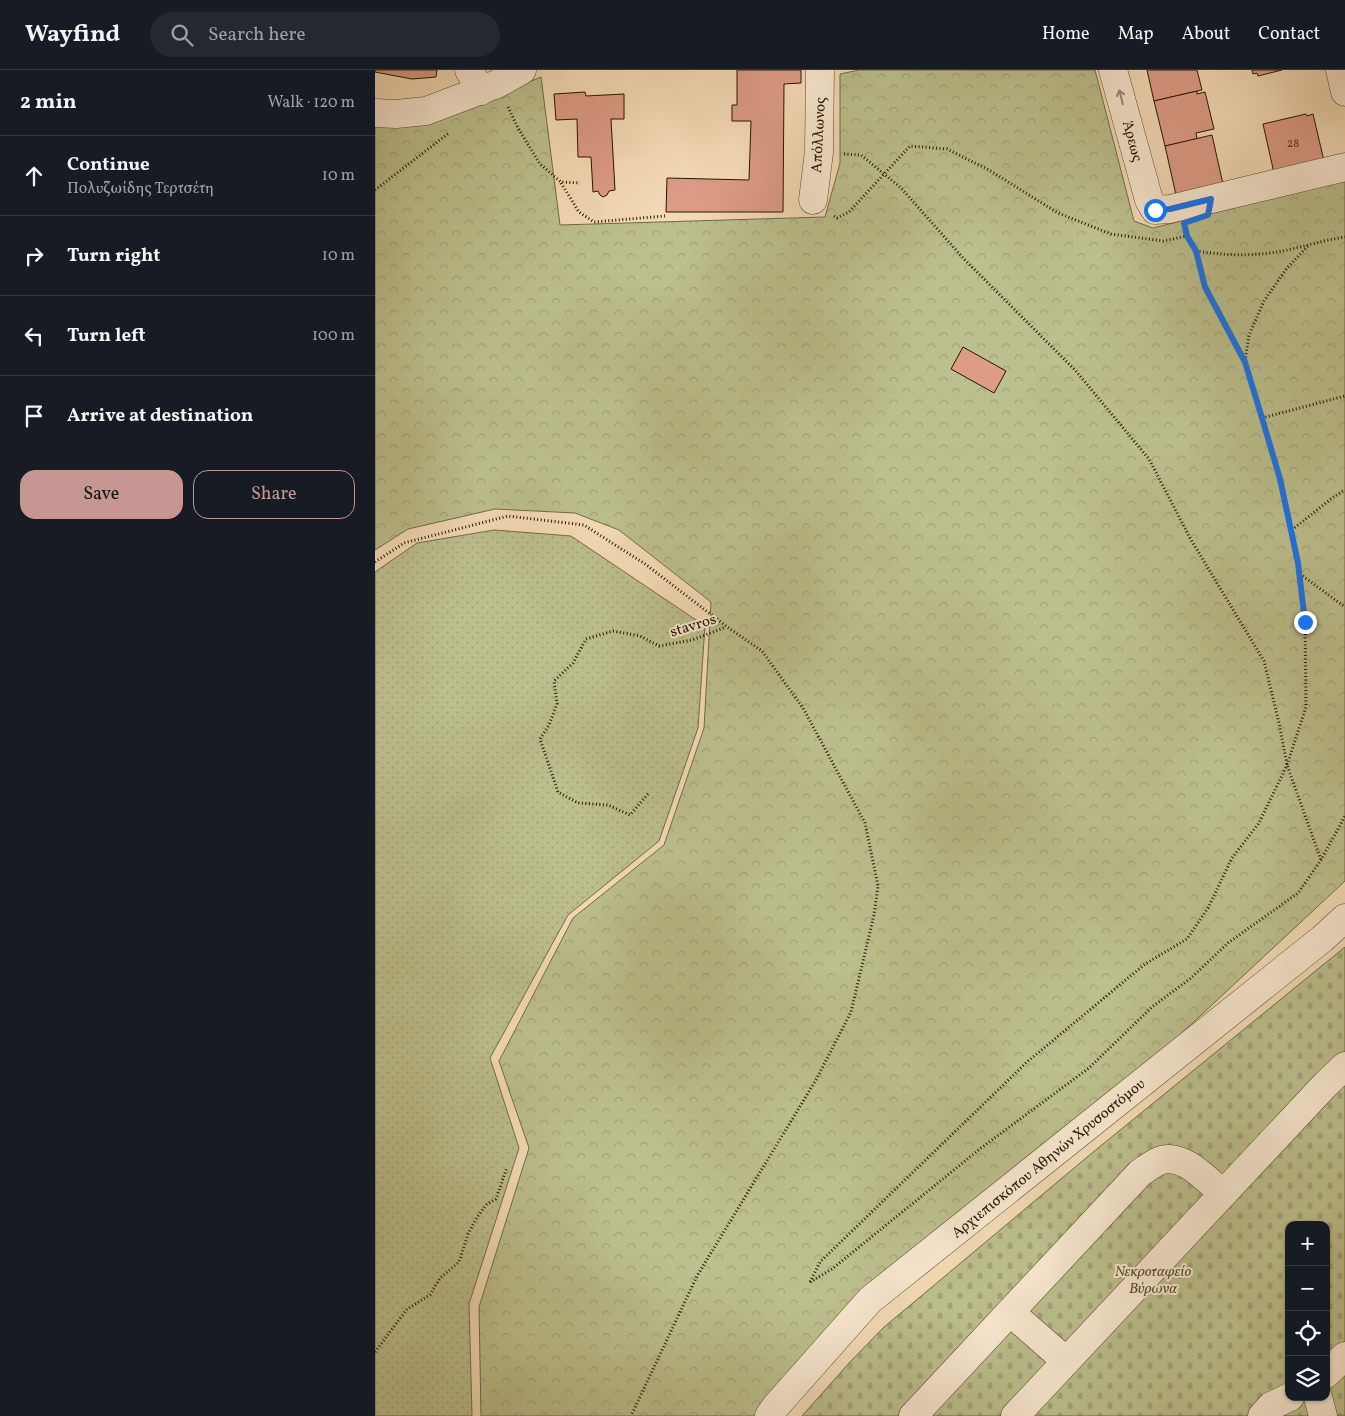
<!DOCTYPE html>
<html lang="en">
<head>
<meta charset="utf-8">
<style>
	:root { --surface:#171b24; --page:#242831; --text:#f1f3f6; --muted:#9ea1a6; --line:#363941; --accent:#c59692 }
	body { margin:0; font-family:Vollkorn,serif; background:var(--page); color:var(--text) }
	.controls { position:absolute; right:15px; bottom:15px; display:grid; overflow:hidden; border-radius:10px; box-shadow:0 1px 4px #0004 }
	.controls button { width:45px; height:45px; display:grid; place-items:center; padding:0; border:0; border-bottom:1px solid var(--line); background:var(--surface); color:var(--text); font:25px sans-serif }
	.stop { position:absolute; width:15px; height:15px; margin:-11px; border:4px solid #1a73e8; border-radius:50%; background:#fff }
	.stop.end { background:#1a73e8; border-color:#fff; box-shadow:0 1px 5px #0008 }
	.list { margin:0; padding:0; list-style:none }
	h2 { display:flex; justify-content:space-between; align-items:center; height:65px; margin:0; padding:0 20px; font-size:21px }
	h2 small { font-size:16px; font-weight:400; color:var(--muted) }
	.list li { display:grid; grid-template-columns:32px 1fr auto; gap:15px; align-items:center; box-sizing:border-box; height:80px; padding:0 20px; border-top:1px solid var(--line) }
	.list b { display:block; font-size:19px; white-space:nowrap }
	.list p { margin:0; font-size:16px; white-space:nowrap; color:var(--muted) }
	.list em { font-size:16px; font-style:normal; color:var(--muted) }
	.actions { display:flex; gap:10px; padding:15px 20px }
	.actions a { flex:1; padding:11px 0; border:1px solid var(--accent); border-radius:15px; text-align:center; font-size:18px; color:var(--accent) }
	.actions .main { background:var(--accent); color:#111 }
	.icon { flex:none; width:28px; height:28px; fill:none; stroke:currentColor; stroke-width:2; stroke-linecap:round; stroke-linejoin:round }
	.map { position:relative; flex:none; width:970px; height:1346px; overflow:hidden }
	header { display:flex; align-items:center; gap:30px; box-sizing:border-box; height:70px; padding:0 25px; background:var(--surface); border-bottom:1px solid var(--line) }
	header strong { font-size:24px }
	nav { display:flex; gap:28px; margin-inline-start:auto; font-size:18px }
	.search { width:350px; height:45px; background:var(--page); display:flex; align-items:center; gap:12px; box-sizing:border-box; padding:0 18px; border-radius:28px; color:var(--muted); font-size:19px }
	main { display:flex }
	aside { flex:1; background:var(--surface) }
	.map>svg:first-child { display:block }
	.grass { fill:url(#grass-dots); stroke:#716a46 }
	.forest { fill:url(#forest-crowns); stroke:#716a46 }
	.cemetery { fill:url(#cemetery-stones); stroke:#716a46; fill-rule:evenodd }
	.building { fill:#dd9c86; stroke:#261500 }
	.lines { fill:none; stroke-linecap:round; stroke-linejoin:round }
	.minor-casing { stroke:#5a462e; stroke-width:29 }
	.path { stroke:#261500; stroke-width:3; stroke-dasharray:1 2.5; stroke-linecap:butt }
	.minor { stroke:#f8e8d0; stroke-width:28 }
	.oneway { stroke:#9a8972 }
	.route { stroke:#1a73e8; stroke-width:6 }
	.labels { text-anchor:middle; stroke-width:4; stroke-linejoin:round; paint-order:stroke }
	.number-label { font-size:12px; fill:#543722 }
	.street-label { font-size:15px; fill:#261500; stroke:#f8e8d0 }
	.park-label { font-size:15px; font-style:italic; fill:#5a5131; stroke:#f8e8d0 }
</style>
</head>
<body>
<header>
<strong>Wayfind</strong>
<div class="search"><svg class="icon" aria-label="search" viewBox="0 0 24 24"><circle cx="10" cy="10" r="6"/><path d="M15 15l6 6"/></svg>Search here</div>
<nav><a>Home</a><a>Map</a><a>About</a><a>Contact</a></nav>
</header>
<main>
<aside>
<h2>2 min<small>Walk · 120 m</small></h2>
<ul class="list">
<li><svg class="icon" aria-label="ahead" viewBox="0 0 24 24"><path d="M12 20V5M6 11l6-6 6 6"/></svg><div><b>Continue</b><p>Πολυζωίδης Τερτσέτη</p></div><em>10 m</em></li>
<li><svg class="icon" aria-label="right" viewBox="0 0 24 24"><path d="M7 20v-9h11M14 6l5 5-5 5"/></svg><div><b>Turn right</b></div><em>10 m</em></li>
<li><svg class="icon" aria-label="left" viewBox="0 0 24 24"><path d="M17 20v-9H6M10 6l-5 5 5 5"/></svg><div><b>Turn left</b></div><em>100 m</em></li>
<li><svg class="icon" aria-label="arrive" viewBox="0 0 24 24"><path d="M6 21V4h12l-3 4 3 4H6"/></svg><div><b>Arrive at destination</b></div></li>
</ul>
<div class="actions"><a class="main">Save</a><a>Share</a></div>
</aside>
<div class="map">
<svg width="970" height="1346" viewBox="0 0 970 1346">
	<defs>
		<pattern id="grass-dots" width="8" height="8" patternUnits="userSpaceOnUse" patternTransform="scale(1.25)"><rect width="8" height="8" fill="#bcc08d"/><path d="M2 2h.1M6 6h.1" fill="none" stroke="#a1a478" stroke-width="1.8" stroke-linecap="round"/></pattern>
		<pattern id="forest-crowns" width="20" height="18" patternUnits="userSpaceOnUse" patternTransform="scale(1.25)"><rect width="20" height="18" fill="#bcc08d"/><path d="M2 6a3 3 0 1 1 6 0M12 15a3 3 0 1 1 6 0" fill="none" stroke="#a1a478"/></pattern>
		<pattern id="cemetery-stones" width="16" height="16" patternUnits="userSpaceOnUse" patternTransform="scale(1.25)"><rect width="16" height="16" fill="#bcc08d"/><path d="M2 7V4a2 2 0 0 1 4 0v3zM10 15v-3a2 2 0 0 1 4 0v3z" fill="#a1a478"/></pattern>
	</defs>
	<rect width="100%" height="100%" fill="#f4dbb6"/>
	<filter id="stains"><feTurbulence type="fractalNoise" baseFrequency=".004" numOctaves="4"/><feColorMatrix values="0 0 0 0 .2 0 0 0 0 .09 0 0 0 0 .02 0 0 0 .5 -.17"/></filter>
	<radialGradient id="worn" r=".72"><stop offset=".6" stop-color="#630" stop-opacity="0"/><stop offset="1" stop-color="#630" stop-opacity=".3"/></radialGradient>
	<!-- grass -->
	<polygon class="grass" points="119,460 196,466 330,556 323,658 284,771 193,845 115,988 144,1078 94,1234 97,1346 0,1346 0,502 42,473"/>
	<!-- forest -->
	<polygon class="forest" points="484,0 720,0 759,151 778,158 970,110 970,811 766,1001 479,1229 421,1293 380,1346 106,1346 104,1237 154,1078 124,991 198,848 289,775 329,658 336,532 244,460 200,443 120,439 33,459 0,480 0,49 110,30 166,7 185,155 450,147 465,93 465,4"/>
	<!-- cemetery -->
	<path class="cemetery" d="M970,877V1346H427L475,1292L508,1258L717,1083ZM914,1155H951V1327H914Z"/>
	<!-- building -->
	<g class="building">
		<polygon points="0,0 62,0 61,7 37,9 0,2"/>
		<polygon points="362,0 426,0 426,13 409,14 408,142 291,142 292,108 374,110 376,51 357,51 357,35 362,35"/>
		<polygon points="772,0 822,0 827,20 779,31"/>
		<polygon points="877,0 907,0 883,6 882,3 878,4"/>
		<polygon points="822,21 822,24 830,22 839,59 821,63 822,69 790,76 779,31"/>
		<polygon points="210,22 211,26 249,24 249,49 236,49 240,120 234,121 232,125 228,127 225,125 223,121 218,122 216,87 203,87 202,49 181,50 179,24"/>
		<polygon points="931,44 932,46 938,44 949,91 899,103 888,54"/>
		<polygon points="837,65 848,114 801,125 790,76"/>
		<polygon points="588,277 631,301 619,323 576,299"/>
	</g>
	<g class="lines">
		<!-- minor casing -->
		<g class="minor-casing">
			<g id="minor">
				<polyline points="94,0 106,21"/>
				<polyline points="738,0 774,130 780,140 795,139 970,97"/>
				<polyline points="965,0 970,22"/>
				<polyline points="0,43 21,44 51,41 122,14 147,0"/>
				<polyline points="438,130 444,82 445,0"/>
				<polyline points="635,1242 691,1291"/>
				<polyline points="951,1304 970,1286"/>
				<polyline points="943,1327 948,1346"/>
				<polyline points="394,1346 401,1336 495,1230 947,869 970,848"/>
				<path d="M538,1346L765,1103C771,1099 776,1095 782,1092C806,1080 831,1109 848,1124"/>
				<polyline points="640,1346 950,1015 970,996"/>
				<polyline points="887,1346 896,1336 915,1327"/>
			</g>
		</g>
		<!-- path -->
		<g class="path">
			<polyline points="133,37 143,58 165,94 186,112 205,113"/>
			<polyline points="469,84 486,85 526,118 589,189 700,300 774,389 815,468 889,591 904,653 912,695 946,790"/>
			<polyline points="186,113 204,142 219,152 290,146"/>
			<polyline points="0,120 74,63"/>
			<polyline points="459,146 462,148 474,142 535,76 572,79 614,100 683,143 736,164 788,171 812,166"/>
			<path d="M821,181C842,184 862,186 883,184C912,183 941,171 970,167"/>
			<polyline points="870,291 874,265 889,231 912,198 934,175"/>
			<polyline points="887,348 970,326"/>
			<polyline points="917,460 957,428 970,420"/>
			<polyline points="0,492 29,473 133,446 209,455 270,494 351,556 387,581 428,638 490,753 503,816 499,845 476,942 441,1010 322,1206 256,1346"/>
			<polyline points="925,504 970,537"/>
			<polyline points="273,724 255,745 233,735 203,733 183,722 165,669 174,655 182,634 179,611 198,593 211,569 238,561 265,566 284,576 317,570 351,557"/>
			<polyline points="435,1212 445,1192 652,992 770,894 812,869 833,838 857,788 884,753 912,695 931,637 930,552 923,493 905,409 870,292 829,217 821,181 812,166 811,161"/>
			<polyline points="435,1212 457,1199 606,1078 714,998 777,937 816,908 853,873 923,823 946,790 970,746"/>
			<polyline points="0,1282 32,1239 55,1225 65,1208 84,1192 93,1164 102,1147 112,1134 121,1129 132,1097"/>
		</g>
		<!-- minor -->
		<use href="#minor" class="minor"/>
	</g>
	<!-- one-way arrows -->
	<defs><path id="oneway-shaft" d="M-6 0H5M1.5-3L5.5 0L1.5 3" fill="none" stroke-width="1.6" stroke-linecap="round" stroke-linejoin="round" transform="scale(1.25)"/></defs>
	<use class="oneway" href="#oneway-shaft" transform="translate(746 27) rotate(-105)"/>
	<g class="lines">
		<!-- route -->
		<polyline class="route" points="780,140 795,139 836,129 833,145 809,153 812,166 821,181 830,217 870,292 887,348 905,409 923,493 930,552"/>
	</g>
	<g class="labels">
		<!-- number labels -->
		<g class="number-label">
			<text x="918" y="77">28</text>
		</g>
		<!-- street labels -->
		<g class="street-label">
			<text transform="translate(443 65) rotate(-87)" y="5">Απόλλωνος</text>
			<text transform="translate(758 71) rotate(75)" y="5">Άρεως</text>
			<text transform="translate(318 555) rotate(-17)" y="5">stavros</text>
			<text transform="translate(673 1088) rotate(-39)" y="5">Αρχιεπισκόπου Αθηνών Χρυσοστόμου</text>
		</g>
		<!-- park labels -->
		<g class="park-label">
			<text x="778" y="1206">Νεκροταφείο<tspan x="778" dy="17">Βύρωνα</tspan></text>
		</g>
	</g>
	<rect width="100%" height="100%" filter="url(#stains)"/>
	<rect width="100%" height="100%" fill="url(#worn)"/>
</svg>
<div class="controls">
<button>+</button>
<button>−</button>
<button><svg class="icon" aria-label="locate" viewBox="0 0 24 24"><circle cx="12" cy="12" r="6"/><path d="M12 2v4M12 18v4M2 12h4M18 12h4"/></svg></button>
<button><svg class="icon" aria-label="layers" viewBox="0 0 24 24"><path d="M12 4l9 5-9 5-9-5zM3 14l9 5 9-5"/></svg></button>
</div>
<div class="stop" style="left:780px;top:140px"></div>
<div class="stop end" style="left:930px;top:552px"></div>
</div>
</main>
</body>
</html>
